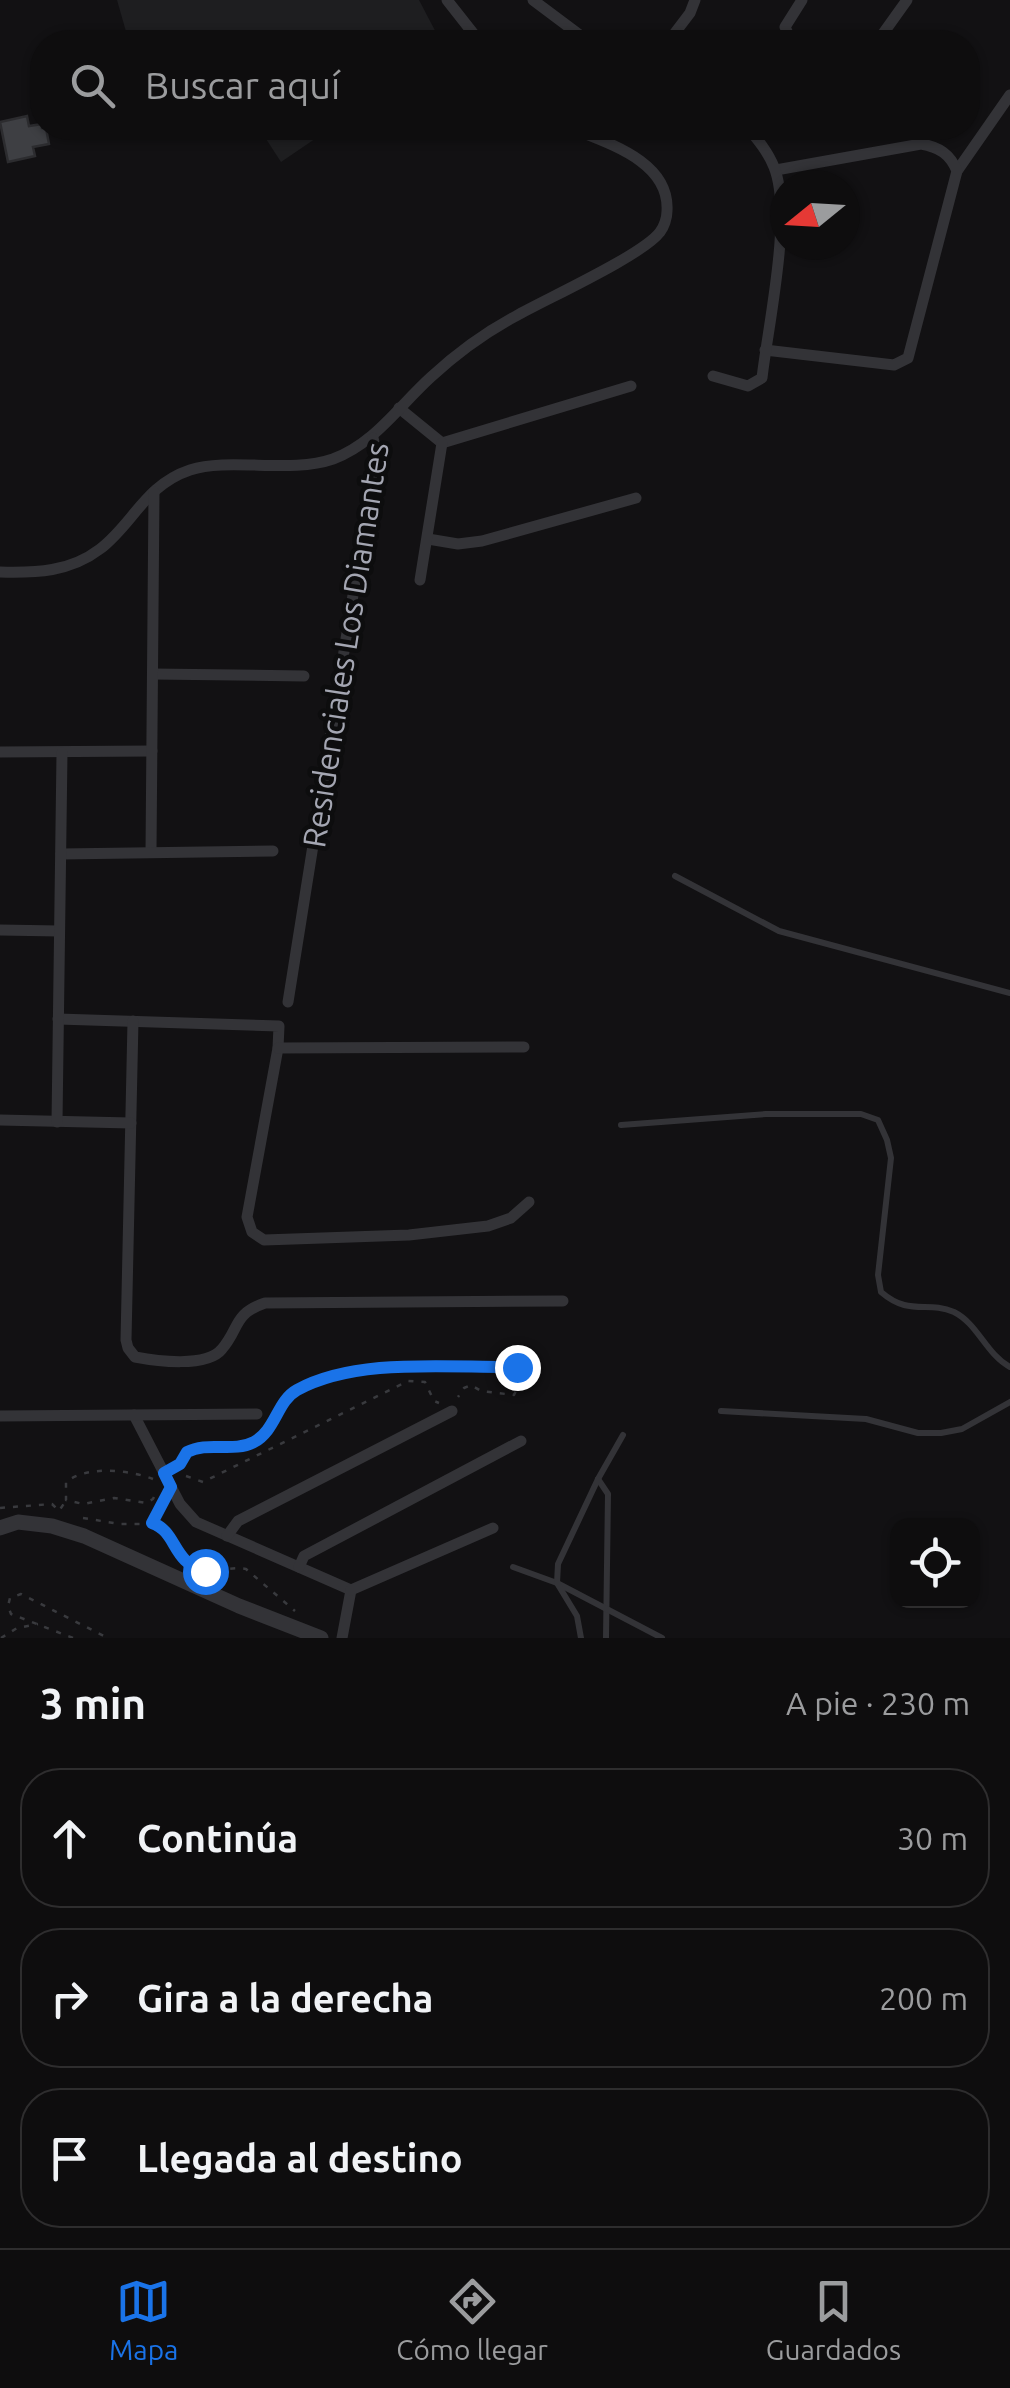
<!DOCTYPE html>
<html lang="es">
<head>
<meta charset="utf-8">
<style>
	:root { --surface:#0e0d0e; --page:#1c1b1c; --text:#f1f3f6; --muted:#9b9c9e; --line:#2e2d2e; --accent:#1a73e8 }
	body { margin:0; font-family:Ubuntu,sans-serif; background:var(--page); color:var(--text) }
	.controls { position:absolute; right:30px; bottom:30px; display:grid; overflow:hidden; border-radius:20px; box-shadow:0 2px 8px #0004 }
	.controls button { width:90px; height:90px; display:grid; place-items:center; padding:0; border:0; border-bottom:2px solid var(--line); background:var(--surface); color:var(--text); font:50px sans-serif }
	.compass { position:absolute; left:770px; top:170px; width:90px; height:90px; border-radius:50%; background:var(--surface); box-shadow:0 2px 8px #0004; rotate:252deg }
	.stop { position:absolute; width:30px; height:30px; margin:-22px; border:8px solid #1a73e8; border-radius:50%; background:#fff }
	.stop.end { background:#1a73e8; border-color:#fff; box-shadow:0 2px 10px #0008 }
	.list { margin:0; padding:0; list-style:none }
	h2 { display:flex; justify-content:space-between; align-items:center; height:130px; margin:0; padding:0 40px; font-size:42px }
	h2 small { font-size:32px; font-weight:400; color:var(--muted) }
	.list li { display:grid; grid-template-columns:65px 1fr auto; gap:30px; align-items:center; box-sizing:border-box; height:140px; margin:0 20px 20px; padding:0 20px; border:2px solid var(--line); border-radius:40px }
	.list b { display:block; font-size:38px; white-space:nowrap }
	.list em { font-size:32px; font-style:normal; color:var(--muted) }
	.icon { flex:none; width:55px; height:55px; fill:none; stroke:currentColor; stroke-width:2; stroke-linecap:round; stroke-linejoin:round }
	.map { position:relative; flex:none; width:1010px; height:1638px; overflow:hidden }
	.search { position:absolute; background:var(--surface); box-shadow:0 2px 8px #0004; left:30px; right:30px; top:30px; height:110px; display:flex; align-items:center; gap:25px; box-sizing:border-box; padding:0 35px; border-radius:40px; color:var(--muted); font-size:38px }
	.sheet { height:610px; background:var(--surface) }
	nav { display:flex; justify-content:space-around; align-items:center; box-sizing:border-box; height:140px; border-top:2px solid var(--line); background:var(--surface); font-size:28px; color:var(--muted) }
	nav a { display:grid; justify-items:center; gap:5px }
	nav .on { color:var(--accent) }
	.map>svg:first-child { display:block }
	.built { fill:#1e1e20 }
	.building { fill:#3e3f43; stroke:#2c2c2f; stroke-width:2.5 }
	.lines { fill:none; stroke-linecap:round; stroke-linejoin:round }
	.path { stroke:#393a3e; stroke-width:2.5; stroke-dasharray:5 8; stroke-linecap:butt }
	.service { stroke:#333337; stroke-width:6 }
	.minor { stroke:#333337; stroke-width:11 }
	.tertiary { stroke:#333337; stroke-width:15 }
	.route { stroke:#1a73e8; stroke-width:12 }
	.labels { text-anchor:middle; stroke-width:9; stroke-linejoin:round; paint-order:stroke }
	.street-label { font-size:32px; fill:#a4a6b2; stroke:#0d0d0e }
</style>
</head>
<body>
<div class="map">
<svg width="1010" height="1638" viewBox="0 0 1010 1638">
	<rect width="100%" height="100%" fill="#121113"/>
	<!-- built -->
	<g class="built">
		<polygon points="117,0 419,0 441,42 129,42"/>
		<polygon points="259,128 331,128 281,162"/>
	</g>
	<!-- building -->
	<polygon class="building" points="27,116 29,126 42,124 42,128 46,128 49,144 33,147 35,156 8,162 0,122"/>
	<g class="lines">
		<!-- path -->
		<g class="path">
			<polyline points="181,1464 186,1476 203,1482 408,1381 425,1382 434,1401 439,1403"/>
			<path d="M178,1466C181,1462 183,1457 186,1453C201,1437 234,1452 253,1442C275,1431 277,1402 296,1391C356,1357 450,1368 517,1367L520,1382L514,1395L481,1391L471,1385L464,1388L458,1397"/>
			<path d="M153,1479C130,1470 87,1465 66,1482V1500L83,1504L114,1498L146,1503L153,1499L157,1490"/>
			<polyline points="0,1508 52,1504 59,1511 65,1502"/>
			<path d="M83,1518L120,1524H158C177,1538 176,1565 204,1570C218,1573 231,1566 246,1569L295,1611"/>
			<polyline points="153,1521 163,1501"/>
			<polyline points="1,1638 17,1628 38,1624"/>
			<polyline points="73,1638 11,1614 8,1606 10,1598 21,1594 108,1638"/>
		</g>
		<!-- service -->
		<g class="service">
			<polyline points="675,876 779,931 1010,993"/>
			<path d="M621,1125L766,1114H861L878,1120L887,1140L891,1158L878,1275L881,1292C910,1317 927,1300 954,1312C978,1324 986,1354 1010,1367"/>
			<polyline points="721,1411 866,1419 918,1433 941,1433 962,1429 1010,1402"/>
			<polyline points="598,1479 608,1494 606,1638"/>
			<polyline points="513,1567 557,1583 662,1638"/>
			<polyline points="581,1638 577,1616 557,1583 558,1564 598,1479 623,1435"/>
		</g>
		<!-- minor -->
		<g class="minor">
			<polyline points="447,0 480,42"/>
			<polyline points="533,0 589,42"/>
			<polyline points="668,42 690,13 695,0"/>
			<polyline points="792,42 785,27 802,0"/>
			<polyline points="877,42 907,0"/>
			<polyline points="957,171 1010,95"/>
			<path d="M765,350L894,365L908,358L957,171C950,154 939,147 921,144L776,170"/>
			<path d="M713,376L748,386L762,378C768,325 793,214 774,167C768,152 758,140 748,128"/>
			<polyline points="399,408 442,443 631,386"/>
			<polyline points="428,539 458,544 482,541 636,498"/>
			<path d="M0,572C36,573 70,572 100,549C133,524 145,485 190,470C230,457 290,474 333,459C375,443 398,407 431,377C456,354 486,332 516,316C546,299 643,255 660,232C664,227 667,218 667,211C670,161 607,143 571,128"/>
			<polyline points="420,580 442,443"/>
			<polyline points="153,674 304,676"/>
			<polyline points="0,752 152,751"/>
			<polyline points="151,852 154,492"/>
			<polyline points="61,854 273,851"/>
			<polyline points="0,930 59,931"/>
			<polyline points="288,1002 376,451 373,438"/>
			<polyline points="58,1019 279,1026 278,1048 247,1217 252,1232 264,1240 409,1235 488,1226 511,1218 529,1202"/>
			<path d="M133,1021L126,1340L128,1348L135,1357C156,1361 207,1368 222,1349C240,1328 233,1314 265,1303L563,1301"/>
			<polyline points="278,1048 524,1047"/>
			<polyline points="0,1120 131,1123"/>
			<polyline points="57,1122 62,753"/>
			<polyline points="134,1415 180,1504 196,1522 351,1590 342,1638"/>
			<polyline points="0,1416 257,1414"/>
			<polyline points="227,1536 238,1521 452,1411"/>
			<polyline points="299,1567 304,1556 521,1441"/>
			<polyline points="351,1590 493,1528"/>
		</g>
		<!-- tertiary -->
		<polyline class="tertiary" points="0,1528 18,1522 52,1526 84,1536 239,1606 321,1638"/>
	</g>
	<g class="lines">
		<!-- route -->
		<path class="route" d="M205,1571C171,1562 178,1532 152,1523L171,1487L164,1473L180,1464L187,1452C208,1441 233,1453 254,1442C276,1430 277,1401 297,1390C357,1357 449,1368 517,1367"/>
	</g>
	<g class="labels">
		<!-- street labels -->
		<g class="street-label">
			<text transform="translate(346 645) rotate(-81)" y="11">Residenciales Los Diamantes</text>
		</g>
	</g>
</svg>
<div class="controls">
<button><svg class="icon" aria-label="locate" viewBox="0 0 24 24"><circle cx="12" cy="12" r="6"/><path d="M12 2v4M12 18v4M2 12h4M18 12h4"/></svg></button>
</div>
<svg class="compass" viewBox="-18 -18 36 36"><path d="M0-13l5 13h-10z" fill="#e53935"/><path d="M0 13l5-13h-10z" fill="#9b9c9e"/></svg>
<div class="stop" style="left:205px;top:1571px"></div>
<div class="stop end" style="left:517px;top:1367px"></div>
<div class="search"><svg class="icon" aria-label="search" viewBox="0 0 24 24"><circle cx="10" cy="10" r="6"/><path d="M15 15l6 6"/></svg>Buscar aquí</div>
</div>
<section class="sheet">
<h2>3 min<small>A pie · 230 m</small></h2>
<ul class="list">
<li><svg class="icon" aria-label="ahead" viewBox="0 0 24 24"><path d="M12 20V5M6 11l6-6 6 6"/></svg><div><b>Continúa</b></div><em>30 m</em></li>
<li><svg class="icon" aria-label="right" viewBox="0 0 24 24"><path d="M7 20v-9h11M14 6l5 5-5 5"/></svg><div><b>Gira a la derecha</b></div><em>200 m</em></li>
<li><svg class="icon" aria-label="arrive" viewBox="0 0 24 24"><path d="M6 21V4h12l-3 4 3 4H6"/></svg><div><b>Llegada al destino</b></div></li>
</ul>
</section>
<nav>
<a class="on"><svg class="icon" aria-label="map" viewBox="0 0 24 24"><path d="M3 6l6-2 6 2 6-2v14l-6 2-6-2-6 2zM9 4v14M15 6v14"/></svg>Mapa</a>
<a><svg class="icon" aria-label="directions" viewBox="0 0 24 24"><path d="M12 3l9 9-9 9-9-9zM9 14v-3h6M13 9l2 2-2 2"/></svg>Cómo llegar</a>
<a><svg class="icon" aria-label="saved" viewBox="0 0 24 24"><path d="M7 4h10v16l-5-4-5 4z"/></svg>Guardados</a>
</nav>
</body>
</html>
